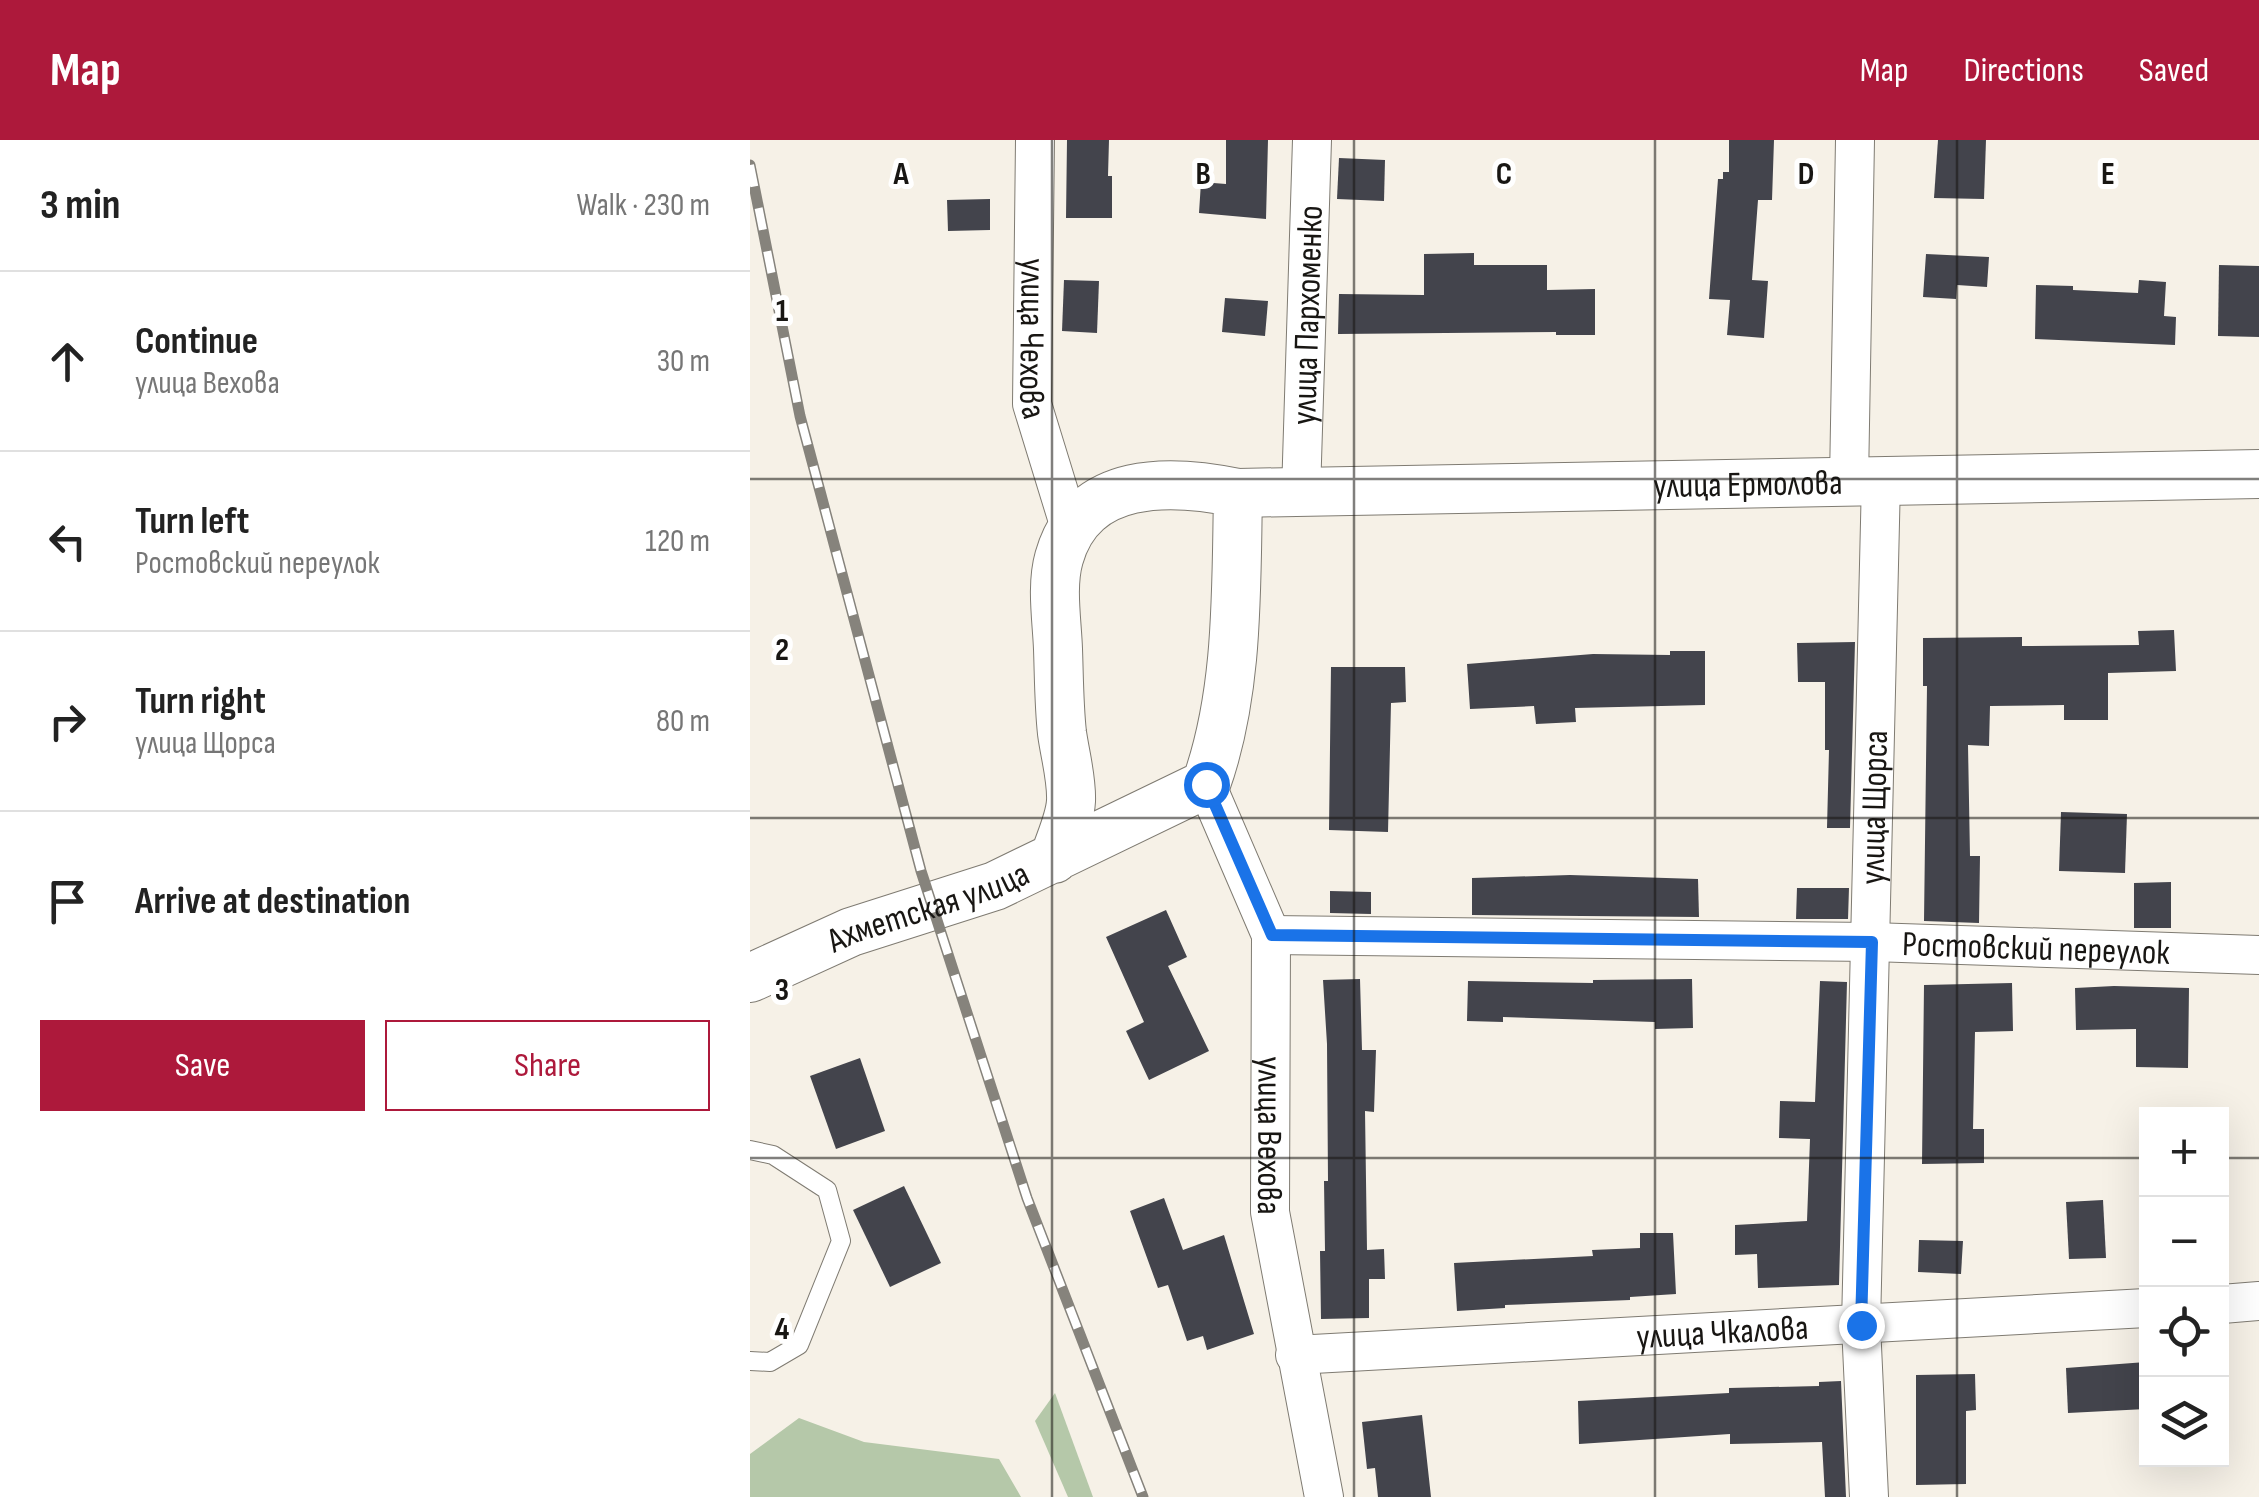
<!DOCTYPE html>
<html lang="en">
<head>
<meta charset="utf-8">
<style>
	:root { --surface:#fff; --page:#f2f2f2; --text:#222; --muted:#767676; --line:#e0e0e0; --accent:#ad193b }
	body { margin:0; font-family:"Sofia Sans Condensed",sans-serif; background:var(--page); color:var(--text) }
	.controls { position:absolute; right:30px; bottom:30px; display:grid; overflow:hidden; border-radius:0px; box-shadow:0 10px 40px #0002 }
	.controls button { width:90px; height:90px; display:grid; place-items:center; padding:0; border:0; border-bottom:2px solid var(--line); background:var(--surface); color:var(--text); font:50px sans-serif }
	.stop { position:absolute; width:30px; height:30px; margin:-22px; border:8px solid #1a73e8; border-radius:50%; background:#fff }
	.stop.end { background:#1a73e8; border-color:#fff; box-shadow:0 2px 10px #0008 }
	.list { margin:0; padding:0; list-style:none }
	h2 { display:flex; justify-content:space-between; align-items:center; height:130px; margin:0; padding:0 40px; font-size:42px }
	h2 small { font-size:32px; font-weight:400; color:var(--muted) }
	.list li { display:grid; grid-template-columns:65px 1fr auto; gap:30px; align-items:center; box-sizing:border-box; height:180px; padding:0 40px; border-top:2px solid var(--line) }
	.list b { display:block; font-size:38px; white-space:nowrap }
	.list p { margin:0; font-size:32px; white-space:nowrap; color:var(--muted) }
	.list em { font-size:32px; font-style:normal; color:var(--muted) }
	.actions { display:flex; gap:20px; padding:30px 40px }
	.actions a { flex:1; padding:22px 0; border:2px solid var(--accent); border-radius:0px; text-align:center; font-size:35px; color:var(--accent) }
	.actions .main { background:var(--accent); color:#fff }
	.icon { flex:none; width:55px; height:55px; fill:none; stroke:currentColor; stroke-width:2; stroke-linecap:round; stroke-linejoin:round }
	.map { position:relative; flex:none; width:1509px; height:1357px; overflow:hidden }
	header { display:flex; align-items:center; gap:60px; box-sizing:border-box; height:140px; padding:0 50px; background:var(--accent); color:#fff }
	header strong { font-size:48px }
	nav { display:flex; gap:55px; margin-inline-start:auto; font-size:35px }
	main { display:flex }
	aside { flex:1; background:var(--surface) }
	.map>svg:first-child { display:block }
	.forest { fill:#b5c8a9 }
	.building { fill:#43444c }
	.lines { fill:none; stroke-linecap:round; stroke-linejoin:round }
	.service-casing { stroke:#7f7b72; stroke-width:20 }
	.minor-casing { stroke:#7f7b72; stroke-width:40 }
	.tertiary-casing { stroke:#7f7b72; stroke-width:50 }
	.service { stroke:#fff; stroke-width:18 }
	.minor { stroke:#fff; stroke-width:38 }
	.tertiary { stroke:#fff; stroke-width:48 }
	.rail-casing { stroke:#86837c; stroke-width:11 }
	.rail { stroke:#fff; stroke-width:8; stroke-dasharray:22; stroke-linecap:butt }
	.route { stroke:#1a73e8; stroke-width:12 }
	.grid { fill:none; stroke:#181613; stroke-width:2.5; stroke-opacity:0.55 }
	.labels { text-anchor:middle; stroke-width:10; stroke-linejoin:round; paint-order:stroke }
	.street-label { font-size:35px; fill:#181613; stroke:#fff }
	.grid-label { font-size:32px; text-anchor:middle; font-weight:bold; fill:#181613; stroke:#fff; stroke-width:10; stroke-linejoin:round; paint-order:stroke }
</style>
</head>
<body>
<header>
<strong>Map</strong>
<nav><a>Map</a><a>Directions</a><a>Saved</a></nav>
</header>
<main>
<aside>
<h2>3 min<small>Walk · 230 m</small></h2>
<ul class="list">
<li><svg class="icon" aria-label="ahead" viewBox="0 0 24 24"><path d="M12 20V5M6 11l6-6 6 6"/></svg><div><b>Continue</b><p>улица Вехова</p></div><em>30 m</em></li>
<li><svg class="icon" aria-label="left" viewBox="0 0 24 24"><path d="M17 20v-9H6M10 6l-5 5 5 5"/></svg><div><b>Turn left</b><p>Ростовский переулок</p></div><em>120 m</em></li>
<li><svg class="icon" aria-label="right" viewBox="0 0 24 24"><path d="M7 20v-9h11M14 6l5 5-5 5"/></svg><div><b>Turn right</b><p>улица Щорса</p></div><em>80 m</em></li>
<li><svg class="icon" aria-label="arrive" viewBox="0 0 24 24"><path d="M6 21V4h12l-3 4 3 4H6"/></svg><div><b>Arrive at destination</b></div></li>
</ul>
<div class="actions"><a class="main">Save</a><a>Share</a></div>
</aside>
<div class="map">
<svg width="1509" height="1357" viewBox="0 0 1509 1357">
	<rect width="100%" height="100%" fill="#f6f1e7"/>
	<!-- forest -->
	<g class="forest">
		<polygon points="305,1253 343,1357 318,1357 285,1281"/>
		<polygon points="49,1278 114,1302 249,1319 271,1357 0,1357 0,1314"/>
	</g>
	<!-- building -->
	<g class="building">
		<polygon points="317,0 359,0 358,36 362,36 362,78 316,78"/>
		<polygon points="476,0 518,0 516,79 449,73 451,42 476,44"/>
		<polygon points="979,0 1024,0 1022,60 1008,60 1002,140 1018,141 1014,198 977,195 980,160 959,159 968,39 973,39 973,32 979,32"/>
		<polygon points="1188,0 1236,0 1234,59 1184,58"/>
		<polygon points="589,18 635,20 634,61 587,59"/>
		<polygon points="240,59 240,90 198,91 197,60"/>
		<polygon points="724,113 724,125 797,125 797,150 845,149 845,195 806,195 806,192 588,194 589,154 674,155 674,114"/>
		<polygon points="1176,114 1239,117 1237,147 1207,145 1206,159 1173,157"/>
		<polygon points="1469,125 1509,126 1509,197 1468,196"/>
		<polygon points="314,140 349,141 347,193 312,191"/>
		<polygon points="1389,140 1416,142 1414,176 1426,177 1425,205 1285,199 1286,145 1323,146 1323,150 1388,153"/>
		<polygon points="475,158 518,161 515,196 472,192"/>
		<polygon points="1424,490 1426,531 1358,533 1358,580 1314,580 1314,565 1240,566 1239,606 1218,605 1220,716 1230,716 1229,783 1174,781 1177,546 1173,546 1173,498 1272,497 1272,506 1389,505 1388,491"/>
		<polygon points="1105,502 1100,688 1077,688 1079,610 1075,610 1075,542 1048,542 1047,503"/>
		<polygon points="920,511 955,511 955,565 825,568 826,582 786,584 784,566 720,569 717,524 843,514 920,515"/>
		<polygon points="581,527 655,527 656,562 641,563 638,692 579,690"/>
		<polygon points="1311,672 1377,674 1375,733 1309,731"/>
		<polygon points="820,735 948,739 949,777 722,775 722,738"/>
		<polygon points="1421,742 1421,788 1384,788 1384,743"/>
		<polygon points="1047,748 1099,748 1098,779 1046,779"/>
		<polygon points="580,751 621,752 621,774 580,773"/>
		<polygon points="416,770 437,817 418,826 459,911 399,940 376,891 394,882 356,797"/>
		<polygon points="610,839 612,910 626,910 624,972 615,971 617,1110 634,1109 635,1139 619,1139 619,1178 571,1179 570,1111 575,1111 574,1041 578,1041 577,904 573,840"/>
		<polygon points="942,839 943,888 905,889 905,882 753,877 753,882 717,881 718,841 843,843 843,840"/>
		<polygon points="1070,841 1097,842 1089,1145 1008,1148 1007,1114 985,1115 985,1085 1057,1081 1060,999 1029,998 1030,961 1065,962"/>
		<polygon points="1262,843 1263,891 1225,892 1223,989 1234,989 1234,1023 1172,1024 1174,845"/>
		<polygon points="1364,846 1439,848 1438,928 1386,927 1386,889 1326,890 1325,848"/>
		<polygon points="110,918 135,991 86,1009 60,936"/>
		<polygon points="154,1046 191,1123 140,1147 103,1070"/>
		<polygon points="414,1058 433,1110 474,1095 504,1194 457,1210 453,1196 437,1201 418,1145 408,1148 380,1071"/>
		<polygon points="1353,1060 1356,1118 1319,1119 1316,1062"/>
		<polygon points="890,1093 923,1093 926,1154 880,1157 880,1160 755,1165 755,1168 707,1171 704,1123 843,1116 842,1110 890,1108"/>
		<polygon points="1169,1100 1213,1101 1211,1134 1168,1132"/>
		<polygon points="1396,1222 1396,1269 1318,1273 1316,1228"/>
		<polygon points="1225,1234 1226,1270 1216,1271 1216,1344 1166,1345 1166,1235"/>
		<polygon points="1091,1241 1096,1357 1075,1357 1072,1302 980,1304 980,1294 829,1304 828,1261 979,1253 979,1248 1069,1246 1069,1242"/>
		<polygon points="672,1275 681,1357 628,1357 625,1328 617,1329 612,1282"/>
	</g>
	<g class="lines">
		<!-- service casing -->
		<g class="service-casing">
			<polyline id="service" points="0,1010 23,1015 77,1050 91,1101 49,1205 20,1222 0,1221"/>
		</g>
		<!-- minor casing -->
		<g class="minor-casing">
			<g id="minor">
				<path id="s1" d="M285,0L282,264L321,391"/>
				<polyline points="1099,341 1105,0"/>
				<path id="s2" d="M551,353L562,0"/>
				<path id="s3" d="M456,644L521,795L520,1072L574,1357"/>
				<path id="s4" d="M521,795L1122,802L1509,815"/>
				<polyline points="1472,1164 1509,1161"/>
				<path id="s5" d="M545,1215L1396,1168"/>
				<path id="s6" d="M1119,1357L1111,1185L1131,340"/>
			</g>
		</g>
		<!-- tertiary casing -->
		<g class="tertiary-casing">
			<g id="tertiary">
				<path id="s7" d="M488,353L1509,334"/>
				<path id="s8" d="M0,838L101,792L245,746L456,644C489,552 486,449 488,353C421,339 332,335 309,418C301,446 307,481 308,509C309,537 309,566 312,593C315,615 322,639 321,661C320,680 309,702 304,719"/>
			</g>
		</g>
		<!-- service -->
		<use href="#service" class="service"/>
		<!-- minor -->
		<use href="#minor" class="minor"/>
		<!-- tertiary -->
		<use href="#tertiary" class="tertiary"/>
		<!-- rail casing -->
		<g class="rail-casing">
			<polyline id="rail" points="0,25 50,276 171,731 277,1058 393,1357"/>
		</g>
		<!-- rail -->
		<use href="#rail" class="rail"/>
	</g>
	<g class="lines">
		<!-- route -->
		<polyline class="route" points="456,644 522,795 1122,802 1111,1185"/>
	</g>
	<!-- grid -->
	<path class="grid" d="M302,0V1357M604,0V1357M905,0V1357M1207,0V1357M0,339H1509M0,678H1509M0,1018H1396M1472,1018H1509"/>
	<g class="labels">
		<!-- street labels -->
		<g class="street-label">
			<text dy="12" stroke="none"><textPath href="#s2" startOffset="178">улица Пархоменко</textPath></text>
			<text dy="12" stroke="none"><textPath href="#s1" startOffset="198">улица Чехова</textPath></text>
			<text dy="12" stroke="none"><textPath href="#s7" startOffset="510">улица Ермолова</textPath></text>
			<text dy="12" stroke="none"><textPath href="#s6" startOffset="690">улица Щорса</textPath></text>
			<text dy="12" stroke="none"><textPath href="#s8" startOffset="192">Ахметская улица</textPath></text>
			<text dy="12" stroke="none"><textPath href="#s4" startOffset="765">Ростовский переулок</textPath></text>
			<text dy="12" stroke="none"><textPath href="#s3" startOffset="365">улица Вехова</textPath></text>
			<text dy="12" stroke="none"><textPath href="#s5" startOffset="428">улица Чкалова</textPath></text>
		</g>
	</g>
	<g class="grid-label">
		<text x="151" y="44">A</text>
		<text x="453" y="44">B</text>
		<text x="754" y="44">C</text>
		<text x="1056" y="44">D</text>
		<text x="1358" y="44">E</text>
		<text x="32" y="181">1</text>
		<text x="32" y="520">2</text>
		<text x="32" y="860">3</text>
		<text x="32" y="1199">4</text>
	</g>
</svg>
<div class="controls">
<button>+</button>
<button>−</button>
<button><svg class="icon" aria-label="locate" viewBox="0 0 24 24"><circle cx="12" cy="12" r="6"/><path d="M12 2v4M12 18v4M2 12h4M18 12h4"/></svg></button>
<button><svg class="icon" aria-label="layers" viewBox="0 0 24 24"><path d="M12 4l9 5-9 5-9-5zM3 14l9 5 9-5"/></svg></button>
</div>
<div class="stop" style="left:456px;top:644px"></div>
<div class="stop end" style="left:1111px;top:1185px"></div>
</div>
</main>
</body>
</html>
